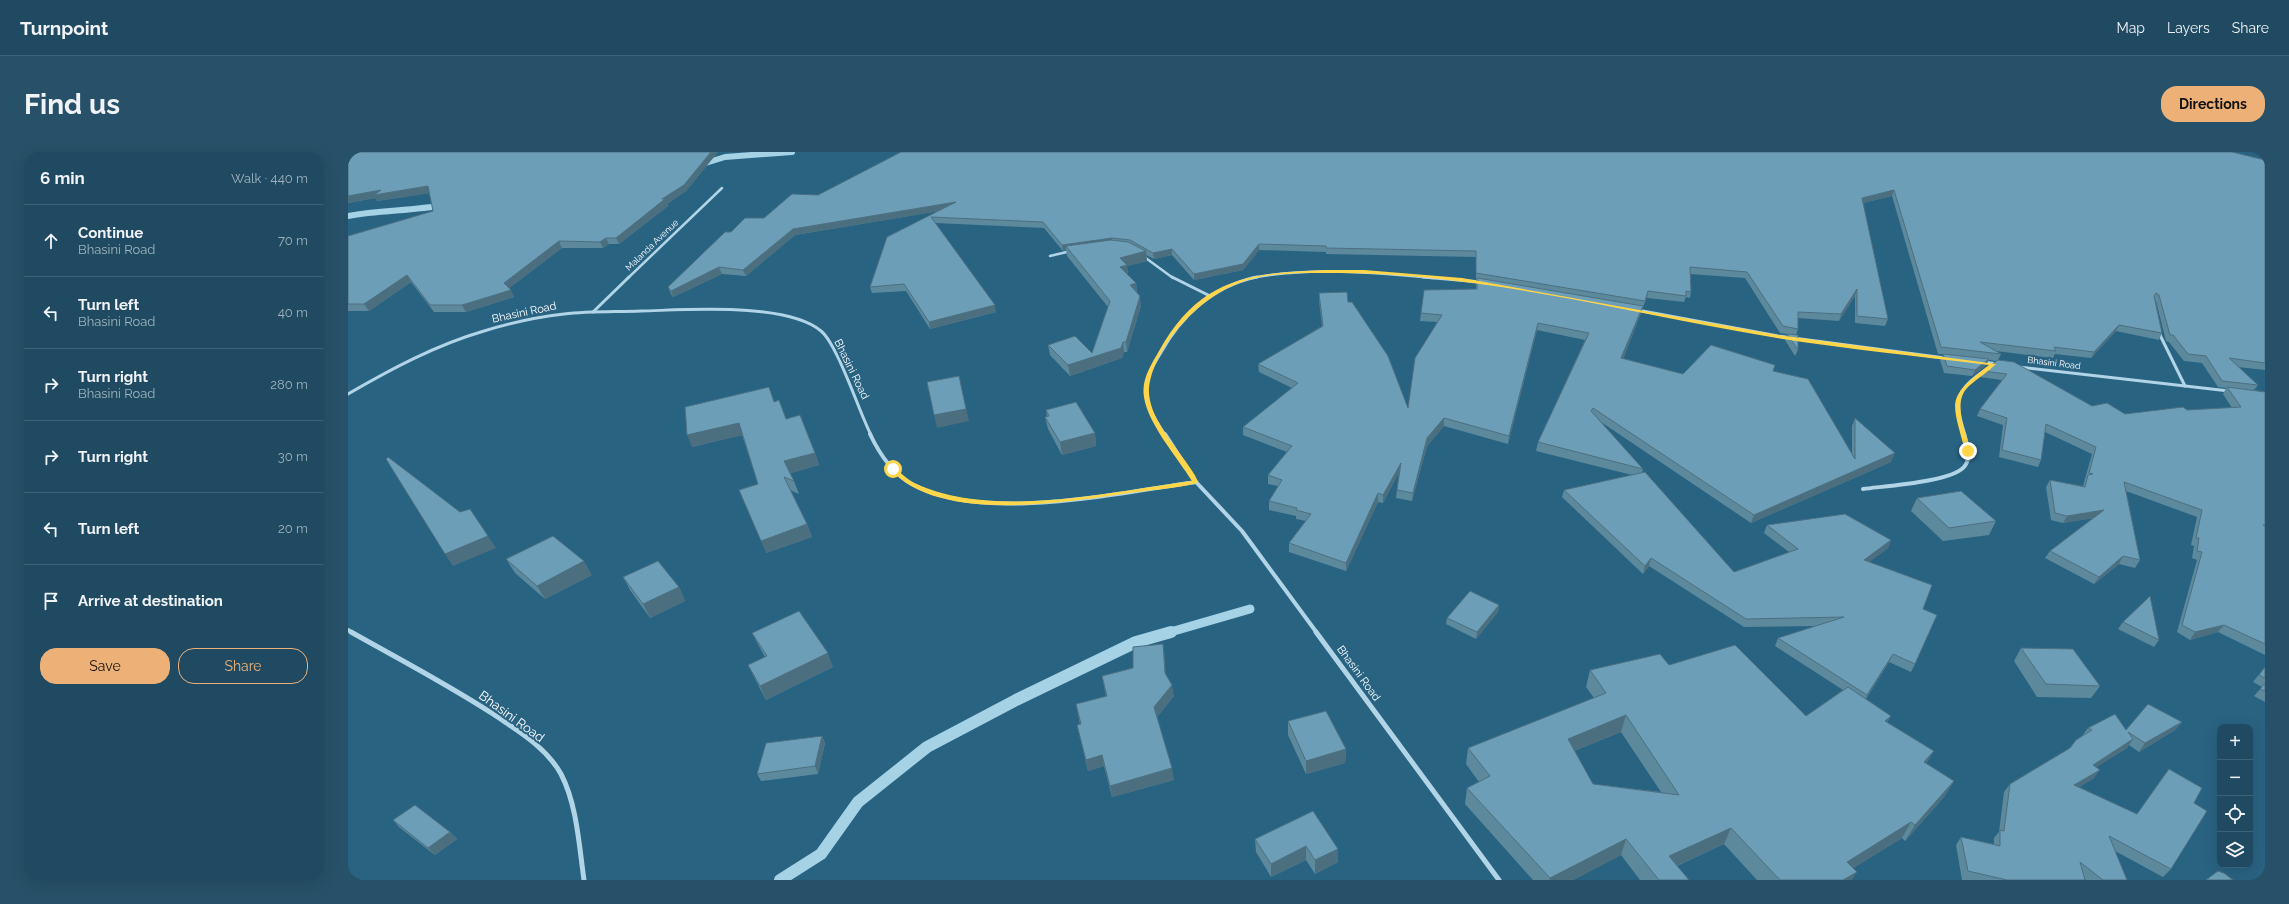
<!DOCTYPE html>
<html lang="en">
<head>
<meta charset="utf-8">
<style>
	:root { --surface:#1f4a62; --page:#275168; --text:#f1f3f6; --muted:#a1b3be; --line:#3c6277; --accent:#edb178 }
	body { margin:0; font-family:Raleway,sans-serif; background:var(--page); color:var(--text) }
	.controls { position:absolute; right:12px; bottom:12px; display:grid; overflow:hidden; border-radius:8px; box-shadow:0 4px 16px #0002 }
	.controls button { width:36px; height:36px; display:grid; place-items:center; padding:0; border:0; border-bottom:1px solid var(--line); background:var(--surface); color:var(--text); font:20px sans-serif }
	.stop { position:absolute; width:12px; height:12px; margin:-9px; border:3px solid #ffd54a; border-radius:50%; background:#fff }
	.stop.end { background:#ffd54a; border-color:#fff; box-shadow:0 1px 4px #0008 }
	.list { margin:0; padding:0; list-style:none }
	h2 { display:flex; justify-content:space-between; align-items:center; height:52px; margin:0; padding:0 16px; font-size:17px }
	h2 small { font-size:13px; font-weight:400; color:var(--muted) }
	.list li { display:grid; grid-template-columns:26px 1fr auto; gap:12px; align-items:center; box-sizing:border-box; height:72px; padding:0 16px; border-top:1px solid var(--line) }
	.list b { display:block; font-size:15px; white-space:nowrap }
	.list p { margin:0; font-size:13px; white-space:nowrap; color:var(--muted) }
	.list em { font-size:13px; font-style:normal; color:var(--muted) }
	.actions { display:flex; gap:8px; padding:12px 16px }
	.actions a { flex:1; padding:9px 0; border:1px solid var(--accent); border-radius:16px; text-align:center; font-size:14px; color:var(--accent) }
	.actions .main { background:var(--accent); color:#111 }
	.icon { flex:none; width:22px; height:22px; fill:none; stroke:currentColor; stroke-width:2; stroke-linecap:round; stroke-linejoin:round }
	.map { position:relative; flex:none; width:1917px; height:728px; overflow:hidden; border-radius:16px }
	header { display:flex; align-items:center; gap:24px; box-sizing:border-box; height:56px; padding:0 20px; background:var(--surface); border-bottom:1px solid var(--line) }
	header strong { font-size:19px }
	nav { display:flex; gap:22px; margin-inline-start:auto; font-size:14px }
	.intro { display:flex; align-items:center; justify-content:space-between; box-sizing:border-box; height:96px; padding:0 24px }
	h1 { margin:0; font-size:28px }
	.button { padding:10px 18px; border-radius:16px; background:var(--accent); color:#111; font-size:14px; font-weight:700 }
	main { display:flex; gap:24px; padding:0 24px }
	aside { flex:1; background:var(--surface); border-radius:16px; box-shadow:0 4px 16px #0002 }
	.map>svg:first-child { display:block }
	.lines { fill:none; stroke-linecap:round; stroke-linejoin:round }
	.stream-far2 { stroke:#a6d2e6; stroke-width:6 }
	.stream-far1 { stroke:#a6d2e6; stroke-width:9 }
	.stream { stroke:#a6d2e6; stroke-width:12 }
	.minor-far3 { stroke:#b1d5e6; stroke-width:2.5 }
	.minor-far2 { stroke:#b1d5e6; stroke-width:3 }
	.minor-far1 { stroke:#b1d5e6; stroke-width:4 }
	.minor { stroke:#b1d5e6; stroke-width:5 }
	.wall { fill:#5d899d; fill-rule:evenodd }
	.shaded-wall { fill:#4c6f80 }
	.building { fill:#6c9fb7; stroke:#4c6f80; fill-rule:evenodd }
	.route { fill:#ffd54a }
	.labels { text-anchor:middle; stroke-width:4; stroke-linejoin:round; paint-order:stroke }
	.far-street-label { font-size:9px; fill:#fff; stroke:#296382 }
	.street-label { font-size:11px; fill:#fff; stroke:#296382 }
	.near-street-label { font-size:13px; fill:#fff; stroke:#296382 }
</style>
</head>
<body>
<header>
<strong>Turnpoint</strong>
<nav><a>Map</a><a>Layers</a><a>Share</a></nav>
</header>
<div class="intro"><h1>Find us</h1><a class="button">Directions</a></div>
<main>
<aside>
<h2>6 min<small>Walk · 440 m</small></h2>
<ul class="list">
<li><svg class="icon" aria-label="ahead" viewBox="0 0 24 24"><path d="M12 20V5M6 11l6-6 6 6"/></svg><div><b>Continue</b><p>Bhasini Road</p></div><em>70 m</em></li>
<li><svg class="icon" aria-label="left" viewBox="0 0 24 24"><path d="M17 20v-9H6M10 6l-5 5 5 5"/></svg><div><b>Turn left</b><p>Bhasini Road</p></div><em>40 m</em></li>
<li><svg class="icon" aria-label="right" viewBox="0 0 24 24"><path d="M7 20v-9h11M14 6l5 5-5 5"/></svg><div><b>Turn right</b><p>Bhasini Road</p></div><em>280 m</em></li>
<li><svg class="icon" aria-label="right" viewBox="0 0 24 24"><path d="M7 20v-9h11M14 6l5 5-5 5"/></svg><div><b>Turn right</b></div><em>30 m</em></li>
<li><svg class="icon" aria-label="left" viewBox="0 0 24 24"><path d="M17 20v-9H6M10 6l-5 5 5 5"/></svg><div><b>Turn left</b></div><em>20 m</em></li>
<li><svg class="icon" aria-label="arrive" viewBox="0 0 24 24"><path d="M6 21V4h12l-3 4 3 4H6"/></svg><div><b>Arrive at destination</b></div></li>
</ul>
<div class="actions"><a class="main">Save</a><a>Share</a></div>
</aside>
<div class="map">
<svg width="1917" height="728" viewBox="0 0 1917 728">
	<rect width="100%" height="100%" fill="#296382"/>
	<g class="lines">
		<!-- stream-far2 -->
		<g class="stream-far2">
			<polyline points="351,13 377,5 444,0"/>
			<path d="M0,64C32,58 64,59 96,53"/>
		</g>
		<!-- stream-far1 -->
		<polyline class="stream-far1" points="819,481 902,457"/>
		<!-- stream -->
		<polyline class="stream" points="432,728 473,702 510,650 579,595 668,548 788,490 823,480"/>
		<!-- minor-far3 -->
		<g class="minor-far3">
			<polyline points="702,104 723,99"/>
			<polyline points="795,104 825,126"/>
			<polyline points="280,126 374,36"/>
			<path d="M904,126C962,114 1028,121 1087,126"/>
		</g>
		<!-- minor-far2 -->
		<g class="minor-far2">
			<polyline points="824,125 862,144"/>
			<polyline points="1075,125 1133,130"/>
			<polyline points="1289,158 1430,184 1597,206"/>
			<polyline points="245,160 281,125"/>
			<polyline points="1811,181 1837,234"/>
			<polyline points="1635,210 1650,212"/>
			<polyline points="1671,215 1881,239"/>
			<path d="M0,242C43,217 88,193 136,179C162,171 189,165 216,162C242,159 267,160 293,159C338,158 438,150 473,179C490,193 511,260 523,283"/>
			<path d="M817,283C810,272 801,259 799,245C796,229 804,215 812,202C833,164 865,134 909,125"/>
			<path d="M1617,283C1606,248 1607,238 1639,217"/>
		</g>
		<!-- minor-far1 -->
		<g class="minor-far1">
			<path d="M522,282C531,301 543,320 562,331C633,372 770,341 848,330"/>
			<polyline points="817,282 848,330 894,379 969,481"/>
			<path d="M1515,337C1536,334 1603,330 1616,315C1624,306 1619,292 1616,282"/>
			<polyline points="0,478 5,481"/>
		</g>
		<!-- minor -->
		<g class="minor">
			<path d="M3,480C51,507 99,532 145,562C170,579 198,595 213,622C229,653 231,693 236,728"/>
			<polyline points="968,480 1151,728"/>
		</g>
	</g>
	<!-- wall -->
	<g class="wall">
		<polygon points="0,0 370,0 338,39 319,52 320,54 271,92 261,92 255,96 214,96 161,136 166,145 118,160 86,160 63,130 21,159 0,159 0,84 85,59 81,41 29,49 27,46 0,51"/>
		<path d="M1917,8V218L1890,215L1910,233L1906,238L1917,240V503L1870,480L1842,488L1829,480L1849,408L1844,406L1846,394L1843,393L1849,365L1778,339L1792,408L1787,416L1771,412L1746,432L1697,406L1702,399L1745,366L1715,371L1703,368L1698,335L1702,328L1735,334L1744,302L1697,280L1693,308L1690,315L1651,305L1655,273L1629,264L1632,257L1654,228L1632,225L1635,219L1649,209L1641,208L1638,213L1624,224L1596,221L1592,208L1595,202H1590L1544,44L1515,51L1540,167L1537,174L1507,171V144L1491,169L1450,166V177L1448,183L1450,198L1447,204L1437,188L1439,182L1432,181L1397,126L1342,122L1343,140L1342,146L1338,145L1336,150L1299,146L1295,155H1294L1293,161L1275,207L1335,222L1425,219L1504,302V274L1507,266L1543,310L1403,371L1253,270L1295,317L1294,321L1386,420L1441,400L1416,381L1419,373L1543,388L1540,396L1521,410L1575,457L1567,512L1563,520L1541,510L1518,547L1543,564L1539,570L1578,612L1606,629L1596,645L1557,689L1554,686L1505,716L1504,728H1409L1376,692L1329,714L1341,728H1292L1273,703L1225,728H1185L1117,652L1119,636L1131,630L1118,612L1120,596L1246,546L1238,535L1242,518L1321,513L1458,564L1495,538L1427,494L1430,486L1470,474L1396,475L1301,414L1295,422L1214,345L1216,338L1284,323L1188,299L1190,290L1237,188L1189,178L1160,292L1096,274L1079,294L1064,349L1048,346L1051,320L1035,351L1030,350L998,419L941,400V391L958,369L948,367V364L921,358V349L930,334L920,332V323L939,300L895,283V275L944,236L911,220L910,212L974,174L971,148V141L1000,150L1060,256L1089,170L1072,169L1073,161L1128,137V105L978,102V100L911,98L895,118L846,128L824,103L806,107L798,103L799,109L779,114L780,123L788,131L789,141L793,154L779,200H776L774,206L722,224L702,203L700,193L744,201L760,155L719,104L718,98L715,99L696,76L587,71L648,160L582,177L558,139L524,141L522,135L539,85L591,59L447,83L398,124L374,122L325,145L323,142L320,135L383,80L470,43ZM1807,148L1808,149L1818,189L1821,190L1836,209L1854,211L1870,235L1878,236L1875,242L1884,256L1777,262L1744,254L1650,208L1653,202L1648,199L1705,206L1707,202L1743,206L1768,179L1811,188L1814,181ZM1273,580L1313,640L1245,632L1226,599Z"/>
		<polygon points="426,249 438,267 467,301 471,313 442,321 446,329 451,342 442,338 459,372 464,385 418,401 410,332 394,283 344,295"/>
		<polygon points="698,258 747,281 748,294 714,303 700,277 697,265 699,264"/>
		<polygon points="1569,346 1648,369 1641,383 1595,389 1563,359"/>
		<polygon points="158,407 244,423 197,447 167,421"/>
		<polygon points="275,425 331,435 337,449 302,466 282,438"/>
		<polygon points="1151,453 1150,460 1128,487 1098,472 1099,466"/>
		<polygon points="1775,470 1811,488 1806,495 1770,477"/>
		<polygon points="404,481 485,515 418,548 407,527 400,513 417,505 411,494"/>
		<polygon points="1673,496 1752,534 1743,546 1689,545 1666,509"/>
		<polygon points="817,504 817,523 826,544 809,565 826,628 764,645 756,614 740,619 729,573 732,573 728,552 758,545 754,524 785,516"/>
		<polygon points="1917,515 1917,550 1906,544 1914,535 1905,530"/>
		<polygon points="940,569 998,597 997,611 958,622 940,583"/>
		<polygon points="1834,570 1827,578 1791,600 1781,593 1779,596 1748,615 1746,626 1731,635 1789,662 1814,626 1821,617 1846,651 1823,717 1815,725 1767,699 1779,728 1738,728 1737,727 1737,728 1614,728 1608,693 1613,685 1646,692 1646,686 1651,680 1656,640 1662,632 1722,596 1734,584 1740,576 1778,578"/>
		<polygon points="474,584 477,591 470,622 413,629 409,622"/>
		<polygon points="45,668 102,680 109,687 87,703 51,675"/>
		<polygon points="907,687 990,697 990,710 967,722 958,708 923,725 908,700"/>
	</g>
	<!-- shaded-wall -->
	<g class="shaded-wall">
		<polygon points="363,0 370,0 338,39 319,52 320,54 271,92 268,86 314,47"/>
		<polygon points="80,34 83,41 29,49 27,46 0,51 0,44 33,38"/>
		<polygon points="1546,38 1544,44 1512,52 1514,46"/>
		<polygon points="608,50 610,56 447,83 398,124 395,118 445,77"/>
		<polygon points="258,86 261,92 255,96 252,90"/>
		<polygon points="764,86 764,92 718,94 718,98 715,99 714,93"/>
		<polygon points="211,89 214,96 159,138 156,131"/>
		<polygon points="911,92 911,98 895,118 846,128 846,122"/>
		<polygon points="824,97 824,103 806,107 805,101"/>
		<polygon points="798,99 799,109 779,114 780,123 773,125 772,106"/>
		<polygon points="371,115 374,122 325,145 323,139"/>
		<polygon points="59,123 63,130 21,159 16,152"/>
		<polygon points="788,131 789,141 782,133"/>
		<polygon points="1509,137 1507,144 1491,169 1493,162"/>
		<polygon points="163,138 166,145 118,160 114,153"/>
		<polygon points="1300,139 1299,146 1295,155 1297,149"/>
		<polygon points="792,144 793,154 779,200 778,190"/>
		<polygon points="647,153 648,160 582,177 581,170"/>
		<polygon points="1295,154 1293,161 1272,214 1273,206"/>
		<polygon points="1190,171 1189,178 1160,292 1161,284"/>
		<polygon points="1771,173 1768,179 1743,206 1746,200"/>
		<polygon points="775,190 776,200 774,206 722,224 720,213"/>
		<polygon points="1641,207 1638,213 1624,224 1627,218"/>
		<polygon points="611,224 621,269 589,276 586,263"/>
		<polygon points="1096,266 1096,274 1079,294 1064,349 1065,341 1079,286"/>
		<polygon points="391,271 395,283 344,295 339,283"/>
		<polygon points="747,281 748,294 714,303 712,290"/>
		<polygon points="467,301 471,313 441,322 436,309"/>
		<polygon points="1547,301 1543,310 1403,371 1406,363"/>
		<polygon points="1053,311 1052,319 1035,351 1035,343"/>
		<polygon points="1030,341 1030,350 998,419 998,411"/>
		<polygon points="1756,358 1752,365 1715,371 1719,364"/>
		<polygon points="459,372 464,385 418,401 413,389"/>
		<polygon points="140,384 148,396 105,414 97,402"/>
		<polygon points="1543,388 1540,396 1513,416 1516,408"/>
		<polygon points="1775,404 1771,412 1746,432 1751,425"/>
		<polygon points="1303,406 1301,414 1295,422 1297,414"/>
		<polygon points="236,409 244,423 197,447 189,434"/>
		<polygon points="331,435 337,449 302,466 295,452"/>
		<polygon points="1151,453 1150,460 1128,487 1129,480"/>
		<polygon points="1876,473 1870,480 1842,488 1847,480"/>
		<polygon points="815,492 817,504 818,533 817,521"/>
		<polygon points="480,501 485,515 418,548 412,534"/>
		<polygon points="1545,502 1541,510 1515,551 1519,543"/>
		<polygon points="824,533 826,544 807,567 806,555"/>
		<polygon points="1278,563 1273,580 1216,603 1220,587"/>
		<polygon points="1543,564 1534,580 1537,569"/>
		<polygon points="1834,570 1827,578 1791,600 1797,591"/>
		<polygon points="474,584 477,591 470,622 467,614"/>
		<polygon points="1785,587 1779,596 1739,621 1745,613"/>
		<polygon points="998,597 997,611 958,622 958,609"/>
		<polygon points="1586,599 1576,616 1576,610"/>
		<polygon points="754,603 756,614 740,619 738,608"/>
		<polygon points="824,616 826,628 764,645 762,634"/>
		<polygon points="1752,618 1746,626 1720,642 1726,633"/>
		<polygon points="1606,629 1596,645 1557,689 1567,673"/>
		<polygon points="1563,670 1554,686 1490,726 1499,710"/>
		<polygon points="1383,676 1376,692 1315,720 1321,704"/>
		<polygon points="102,680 109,687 87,703 80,696"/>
		<polygon points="1278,687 1273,703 1225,728 1201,728 1202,726"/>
		<polygon points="958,694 958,708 923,725 923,712"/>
		<polygon points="990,697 990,710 967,722 967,708"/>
		<polygon points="1509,720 1504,728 1495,728"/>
	</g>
	<!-- building -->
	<g class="building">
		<polygon points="0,0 363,0 336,33 314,47 317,47 268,86 258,86 252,90 211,89 156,131 163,138 114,153 82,153 59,123 16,152 0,152 0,84 85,59 80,34 26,43 33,38 0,44"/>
		<polygon points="553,0 1884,0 1917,8 1917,211 1881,206 1910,233 1874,229 1858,204 1840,202 1825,183 1822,183 1811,143 1808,141 1806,144 1814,181 1771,173 1746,200 1706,195 1708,199 1632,190 1653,202 1593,195 1546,38 1514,46 1540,167 1509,164 1509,137 1493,162 1450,160 1450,177 1435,174 1399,120 1342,115 1343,140 1338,139 1338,144 1300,139 1297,149 1128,121 1128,99 978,96 978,94 911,92 895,112 846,122 824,97 805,101 782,88 764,86 714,93 695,70 583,65 647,153 581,170 556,132 522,135 539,85 608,50 445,77 395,118 371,115 323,139 320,135 377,80 383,80 397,66 416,66 444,42 470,43"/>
		<polygon points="763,88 780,90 798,99 772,106 779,113 772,115 788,131 782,133 792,144 778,190 775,190 773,196 720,213 700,193 727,184 744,201 762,149 718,94"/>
		<polygon points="1129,126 1295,154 1273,206 1335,222 1363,193 1427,213 1425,219 1460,227 1507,307 1507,266 1547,301 1406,363 1245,256 1243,259 1295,317 1190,290 1241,181 1190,171 1161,284 1096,266 1079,286 1065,341 1049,338 1053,311 1035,343 1030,341 998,411 941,391 963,362 948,358 949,356 921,349 934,328 920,323 944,294 895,275 950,231 910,212 975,174 971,141 999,140 1000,150 1004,150 1040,204 1060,256 1067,206 1094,163 1073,161 1076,138 1129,137"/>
		<polygon points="1439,182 1450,183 1450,198"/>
		<polygon points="1595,202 1641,207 1627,218 1599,214"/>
		<polygon points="1650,208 1666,210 1744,254 1759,251 1777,262 1835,255 1839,258 1893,255 1879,235 1917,240 1917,373 1915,373 1917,374 1917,492 1876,473 1847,480 1834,473 1854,400 1849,399 1851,386 1848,386 1854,358 1776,330 1792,408 1775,404 1751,425 1702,399 1756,358 1719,364 1707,361 1702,328 1737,335 1740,323 1745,322 1741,321 1748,295 1698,272 1693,308 1654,298 1659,266 1632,257 1659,222 1635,219"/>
		<polygon points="611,224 618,257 586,263 579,230"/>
		<polygon points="421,235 426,250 431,248 438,267 452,263 467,301 436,309 446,329 436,325 459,372 413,389 391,338 410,332 391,271 339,283 337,255"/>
		<polygon points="728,250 747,281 712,290 697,265 701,264 698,258"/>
		<polygon points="40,305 112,360 122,357 140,384 97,402 38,307"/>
		<polygon points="1297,320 1386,420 1450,397 1419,373 1497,362 1543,388 1516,408 1584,433 1575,457 1589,463 1567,512 1545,502 1519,543 1430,486 1496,465 1398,467 1303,406 1297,414 1216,338"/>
		<polygon points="1613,339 1648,369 1601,376 1569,346"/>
		<polygon points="205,384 236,409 189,434 158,407"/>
		<polygon points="310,409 331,435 295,452 275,425"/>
		<polygon points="1122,439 1151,453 1129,480 1099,466"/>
		<polygon points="1802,444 1811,488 1775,470"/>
		<polygon points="451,459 480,501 412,534 400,513 419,504 404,481"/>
		<polygon points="815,492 817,521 824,533 806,555 824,616 762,634 754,603 738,608 729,573 733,572 728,552 759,544 754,524 785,516 785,495"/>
		<path d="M1387,493L1458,564L1500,535L1543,564L1537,569L1586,599L1576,610L1606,629L1567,673L1563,670L1499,710L1509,720L1495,728H1432L1383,676L1321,704L1341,728H1311L1278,687L1202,726L1119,636L1142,624L1120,596L1258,541L1242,518L1312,502L1321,513ZM1278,563L1331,643L1245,632L1220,587Z"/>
		<polygon points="1673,496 1725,497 1752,534 1698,532"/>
		<polygon points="1917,515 1917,526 1911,523"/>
		<polygon points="1917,531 1917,539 1912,537"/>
		<polygon points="1800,552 1834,570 1797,591 1780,580 1785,587 1745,613 1752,618 1726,633 1789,662 1821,617 1854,636 1846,651 1859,659 1823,717 1761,684 1779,728 1755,728 1732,710 1737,728 1659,728 1620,719 1613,685 1652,694 1652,678 1656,679 1662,632 1722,596 1728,588 1744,578 1740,576 1767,562 1778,578"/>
		<polygon points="978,559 998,597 958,609 940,569"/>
		<polygon points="474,584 467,614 409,622 418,591"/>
		<polygon points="67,653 102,680 80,696 45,668"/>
		<polygon points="965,659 990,697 967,708 958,694 923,712 907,687"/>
		<polygon points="1870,719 1876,721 1885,728 1858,728"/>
		<polygon points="0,723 5,728 0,728"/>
	</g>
	<!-- route -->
	<path class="route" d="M978,118H1016L1114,126L1430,183L1648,212C1640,220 1630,226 1621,234C1603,250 1618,280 1623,299L1620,301L1617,299C1604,248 1597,247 1641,213C1570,204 1499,197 1429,186C1284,162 1140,122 992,121C960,121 922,119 891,131C853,145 811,188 802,229C795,258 823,288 838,310C843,317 849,325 850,331C826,337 800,338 775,342C711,351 590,371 542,317L547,316C553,321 559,327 566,331C646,368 759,340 844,329C829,305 800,272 796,245C793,228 803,213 811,199C852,126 900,121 978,118Z"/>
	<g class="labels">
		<!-- far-street labels -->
		<g class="far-street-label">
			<text transform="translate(304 93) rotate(-44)" y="3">Malanda Avenue</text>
			<text transform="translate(1706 211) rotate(7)" y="3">Bhasini Road</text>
		</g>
		<!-- street labels -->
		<g class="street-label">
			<text transform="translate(176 160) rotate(-12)" y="4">Bhasini Road</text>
			<text transform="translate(504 217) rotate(64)" y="4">Bhasini Road</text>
			<text transform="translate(1011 521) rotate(54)" y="4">Bhasini Road</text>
		</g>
		<!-- near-street labels -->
		<g class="near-street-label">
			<text transform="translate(164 564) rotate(36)" y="5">Bhasini Road</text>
		</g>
	</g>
</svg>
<div class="controls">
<button>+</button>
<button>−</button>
<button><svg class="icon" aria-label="locate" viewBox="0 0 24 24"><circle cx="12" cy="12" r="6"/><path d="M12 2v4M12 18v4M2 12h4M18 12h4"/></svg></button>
<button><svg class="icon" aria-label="layers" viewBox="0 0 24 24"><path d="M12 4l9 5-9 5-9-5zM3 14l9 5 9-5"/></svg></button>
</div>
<div class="stop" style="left:545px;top:317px"></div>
<div class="stop end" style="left:1620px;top:299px"></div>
</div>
</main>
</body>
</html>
